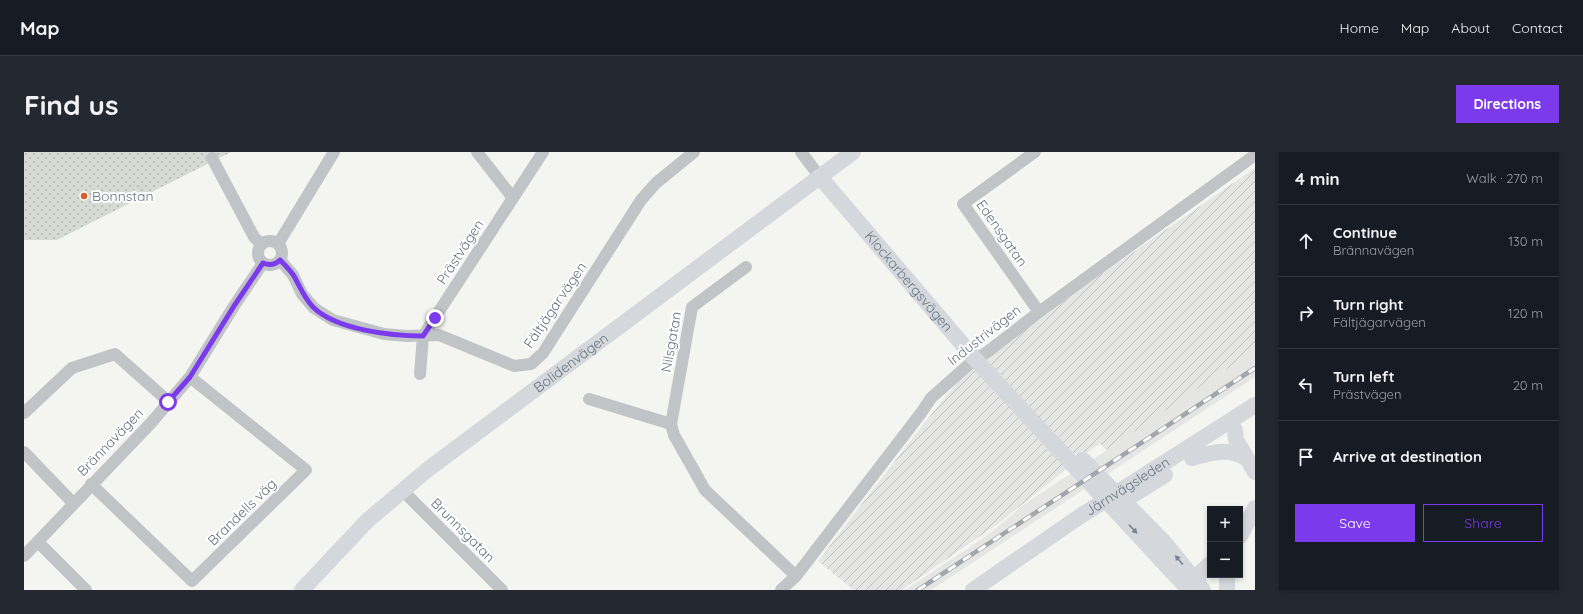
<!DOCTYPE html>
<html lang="en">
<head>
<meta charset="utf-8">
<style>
	:root { --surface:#171b24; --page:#242831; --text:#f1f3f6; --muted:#9ea1a6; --line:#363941; --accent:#7c3aed }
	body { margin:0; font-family:Quicksand,sans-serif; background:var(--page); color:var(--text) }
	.controls { position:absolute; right:12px; bottom:12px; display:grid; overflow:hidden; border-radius:0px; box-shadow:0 2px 6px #0003 }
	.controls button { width:36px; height:36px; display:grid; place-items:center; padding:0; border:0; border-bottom:1px solid var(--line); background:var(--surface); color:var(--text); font:20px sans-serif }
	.stop { position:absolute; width:12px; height:12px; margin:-9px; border:3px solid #7c3aed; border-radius:50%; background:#fff }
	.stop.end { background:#7c3aed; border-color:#fff; box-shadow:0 1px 4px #0008 }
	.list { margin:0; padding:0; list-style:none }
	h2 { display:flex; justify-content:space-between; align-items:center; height:52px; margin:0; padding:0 16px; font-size:17px }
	h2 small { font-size:13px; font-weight:400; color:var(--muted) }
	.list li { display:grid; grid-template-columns:26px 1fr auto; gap:12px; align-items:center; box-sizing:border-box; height:72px; padding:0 16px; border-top:1px solid var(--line) }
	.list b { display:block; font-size:15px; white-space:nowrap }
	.list p { margin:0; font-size:13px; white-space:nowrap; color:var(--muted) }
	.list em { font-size:13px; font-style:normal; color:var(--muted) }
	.actions { display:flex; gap:8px; padding:12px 16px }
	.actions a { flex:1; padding:9px 0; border:1px solid var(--accent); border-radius:0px; text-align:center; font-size:14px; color:var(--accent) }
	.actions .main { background:var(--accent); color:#fff }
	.icon { flex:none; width:22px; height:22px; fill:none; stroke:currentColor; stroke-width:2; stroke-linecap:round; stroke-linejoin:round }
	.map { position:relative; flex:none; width:1231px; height:438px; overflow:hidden; border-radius:0px }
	header { display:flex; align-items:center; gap:24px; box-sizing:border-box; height:56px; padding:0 20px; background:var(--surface); border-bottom:1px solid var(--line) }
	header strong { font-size:19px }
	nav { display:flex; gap:22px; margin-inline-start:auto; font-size:14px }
	.intro { display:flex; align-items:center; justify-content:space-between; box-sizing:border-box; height:96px; padding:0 24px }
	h1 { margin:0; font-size:28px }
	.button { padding:10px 18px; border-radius:0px; background:var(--accent); color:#fff; font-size:14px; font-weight:700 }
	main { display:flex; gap:24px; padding:0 24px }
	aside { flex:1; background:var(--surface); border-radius:0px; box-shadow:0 2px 6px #0003 }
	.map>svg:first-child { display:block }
	.built { fill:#e5e6e4 }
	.industrial { fill:url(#industrial-furrows) }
	.park { fill:url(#park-dots) }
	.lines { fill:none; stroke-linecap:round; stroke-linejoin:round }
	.minor { stroke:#c0c4c7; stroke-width:12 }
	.major { stroke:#d4d8dc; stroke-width:16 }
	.rail-casing { stroke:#a1a6ac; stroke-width:4.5 }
	.rail { stroke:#fff; stroke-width:3; stroke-dasharray:9; stroke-linecap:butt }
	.oneway { fill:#76828f }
	.route { stroke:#7c3aed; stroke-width:5 }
	.poi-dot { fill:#db5b2b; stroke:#fff; stroke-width:1.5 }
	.labels { text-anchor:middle; stroke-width:4; stroke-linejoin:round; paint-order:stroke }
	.poi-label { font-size:14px; fill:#657381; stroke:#fff; text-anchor:start }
	.street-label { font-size:14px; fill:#657381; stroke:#fff }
</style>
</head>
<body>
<header>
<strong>Map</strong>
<nav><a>Home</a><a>Map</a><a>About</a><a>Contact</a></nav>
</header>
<div class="intro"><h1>Find us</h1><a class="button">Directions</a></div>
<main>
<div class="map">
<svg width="1231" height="438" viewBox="0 0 1231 438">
	<defs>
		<pattern id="industrial-furrows" width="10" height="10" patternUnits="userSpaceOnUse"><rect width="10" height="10" fill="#e5e6e4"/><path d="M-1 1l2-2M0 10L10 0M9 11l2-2" fill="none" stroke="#bdbfbe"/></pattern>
		<pattern id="park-dots" width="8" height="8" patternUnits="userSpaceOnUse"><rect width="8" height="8" fill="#d5dbd2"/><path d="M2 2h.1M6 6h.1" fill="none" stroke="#b0b6b0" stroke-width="1.8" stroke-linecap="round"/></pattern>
	</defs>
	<rect width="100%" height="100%" fill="#f4f5f1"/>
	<!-- built -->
	<polygon class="built" points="1231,198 1231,225 907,438 881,438 961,385 1002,351 1083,298"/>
	<!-- industrial -->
	<polygon class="industrial" points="1231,16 1231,198 1083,298 1076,292 1065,299 975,371 878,438 830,438 794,409 901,270 937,226 1014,166"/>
	<!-- park -->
	<polygon class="park" points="0,0 207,0 33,88 0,88"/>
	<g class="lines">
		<!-- minor -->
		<g class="minor">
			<polyline points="453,0 489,46"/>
			<polyline points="777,0 796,25"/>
			<polyline points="1011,0 939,52 1015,160"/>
			<polyline points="188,6 230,85 237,92"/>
			<circle cx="246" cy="101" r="12"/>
			<polyline points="254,92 310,0"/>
			<polyline points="256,108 269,123 278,142 290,156 309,168 360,182 383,184 415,183 490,214 507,212 519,201 617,48 632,31 670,0"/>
			<polyline points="396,222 399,184 519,0"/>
			<polyline points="565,247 647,272 650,283 681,338 772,424"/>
			<polyline points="0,261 48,216 91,202 145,250"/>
			<polyline points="647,272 668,155 722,115"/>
			<polyline points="0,300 49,351"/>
			<polyline points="67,332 168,429 282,318 166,225"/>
			<polyline points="379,339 478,438"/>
			<polyline points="14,390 62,438"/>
			<polyline points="0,404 127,271 166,225 210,154 239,111"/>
			<polyline points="757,438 772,424 785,407 897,261 907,246 951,207 962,201 1015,160 1231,3"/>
		</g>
		<!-- major -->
		<g class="major">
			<path id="s1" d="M796,25L951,207L1165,438"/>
			<polyline points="1211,278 1212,288 1231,320"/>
			<path d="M1168,306C1187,301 1203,295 1222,306"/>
			<polyline points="1059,308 1140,390 1179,438"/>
			<polyline points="1098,350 1141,323"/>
			<polyline points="1216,384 1231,356"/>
			<polyline points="1173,429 1177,420 1186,412"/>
			<path id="s2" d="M278,438L343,369L403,318L829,0"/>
			<path id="s3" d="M949,438L1055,365L1231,253"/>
			<polyline points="1203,438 1203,423"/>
		</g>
		<!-- rail casing -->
		<g class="rail-casing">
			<polyline id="rail" points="894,438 1231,216"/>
		</g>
		<!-- rail -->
		<use href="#rail" class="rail"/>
	</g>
	<!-- one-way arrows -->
	<defs><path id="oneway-solid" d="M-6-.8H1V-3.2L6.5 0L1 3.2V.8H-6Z"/></defs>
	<g class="oneway">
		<use href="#oneway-solid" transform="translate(1109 377) rotate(47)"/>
		<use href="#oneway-solid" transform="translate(1155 408) rotate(-130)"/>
	</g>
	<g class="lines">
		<!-- route -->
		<path class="route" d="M144,250L166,225L210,154L239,111C246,114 251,113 256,108C261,113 266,118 270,124C276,135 280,146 289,155C312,178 368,184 399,184L411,166"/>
	</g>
	<!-- markers -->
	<circle class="poi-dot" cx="60" cy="44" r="4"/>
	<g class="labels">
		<!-- poi labels -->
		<g class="poi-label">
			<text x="68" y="49">Bonnstan</text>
		</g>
		<!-- street labels -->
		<g class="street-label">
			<text transform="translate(978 81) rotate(55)" y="5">Edensgatan</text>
			<text transform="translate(436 100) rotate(-57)" y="5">Prästvägen</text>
			<text dy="5" stroke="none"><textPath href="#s1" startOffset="137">Klockarbergsvägen</textPath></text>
			<text transform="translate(531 153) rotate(-56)" y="5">Fältjägarvägen</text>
			<text transform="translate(960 183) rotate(-38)" y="5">Industrivägen</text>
			<text transform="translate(647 190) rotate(-80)" y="5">Nilsgatan</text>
			<text dy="5" stroke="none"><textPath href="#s2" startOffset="353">Bolidenvägen</textPath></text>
			<text transform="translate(86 290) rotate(-46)" y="5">Brännavägen</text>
			<text dy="5" stroke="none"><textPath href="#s3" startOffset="186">Järnvägsleden</textPath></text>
			<text transform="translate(218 360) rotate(-44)" y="5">Brandells väg</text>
			<text transform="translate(439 378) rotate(45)" y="5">Brunnsgatan</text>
		</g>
	</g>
</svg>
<div class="controls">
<button>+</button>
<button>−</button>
</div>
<div class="stop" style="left:144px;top:250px"></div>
<div class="stop end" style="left:411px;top:166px"></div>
</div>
<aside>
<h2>4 min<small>Walk · 270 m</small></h2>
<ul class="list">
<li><svg class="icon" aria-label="ahead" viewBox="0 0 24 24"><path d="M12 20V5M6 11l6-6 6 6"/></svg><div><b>Continue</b><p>Brännavägen</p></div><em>130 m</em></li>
<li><svg class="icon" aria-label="right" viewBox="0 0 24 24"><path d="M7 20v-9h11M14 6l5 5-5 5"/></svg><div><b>Turn right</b><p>Fältjägarvägen</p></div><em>120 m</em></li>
<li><svg class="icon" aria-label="left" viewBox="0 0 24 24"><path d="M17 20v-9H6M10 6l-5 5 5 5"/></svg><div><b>Turn left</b><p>Prästvägen</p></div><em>20 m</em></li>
<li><svg class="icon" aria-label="arrive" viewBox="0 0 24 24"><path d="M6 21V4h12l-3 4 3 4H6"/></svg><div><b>Arrive at destination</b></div></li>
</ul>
<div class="actions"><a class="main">Save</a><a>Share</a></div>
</aside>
</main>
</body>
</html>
